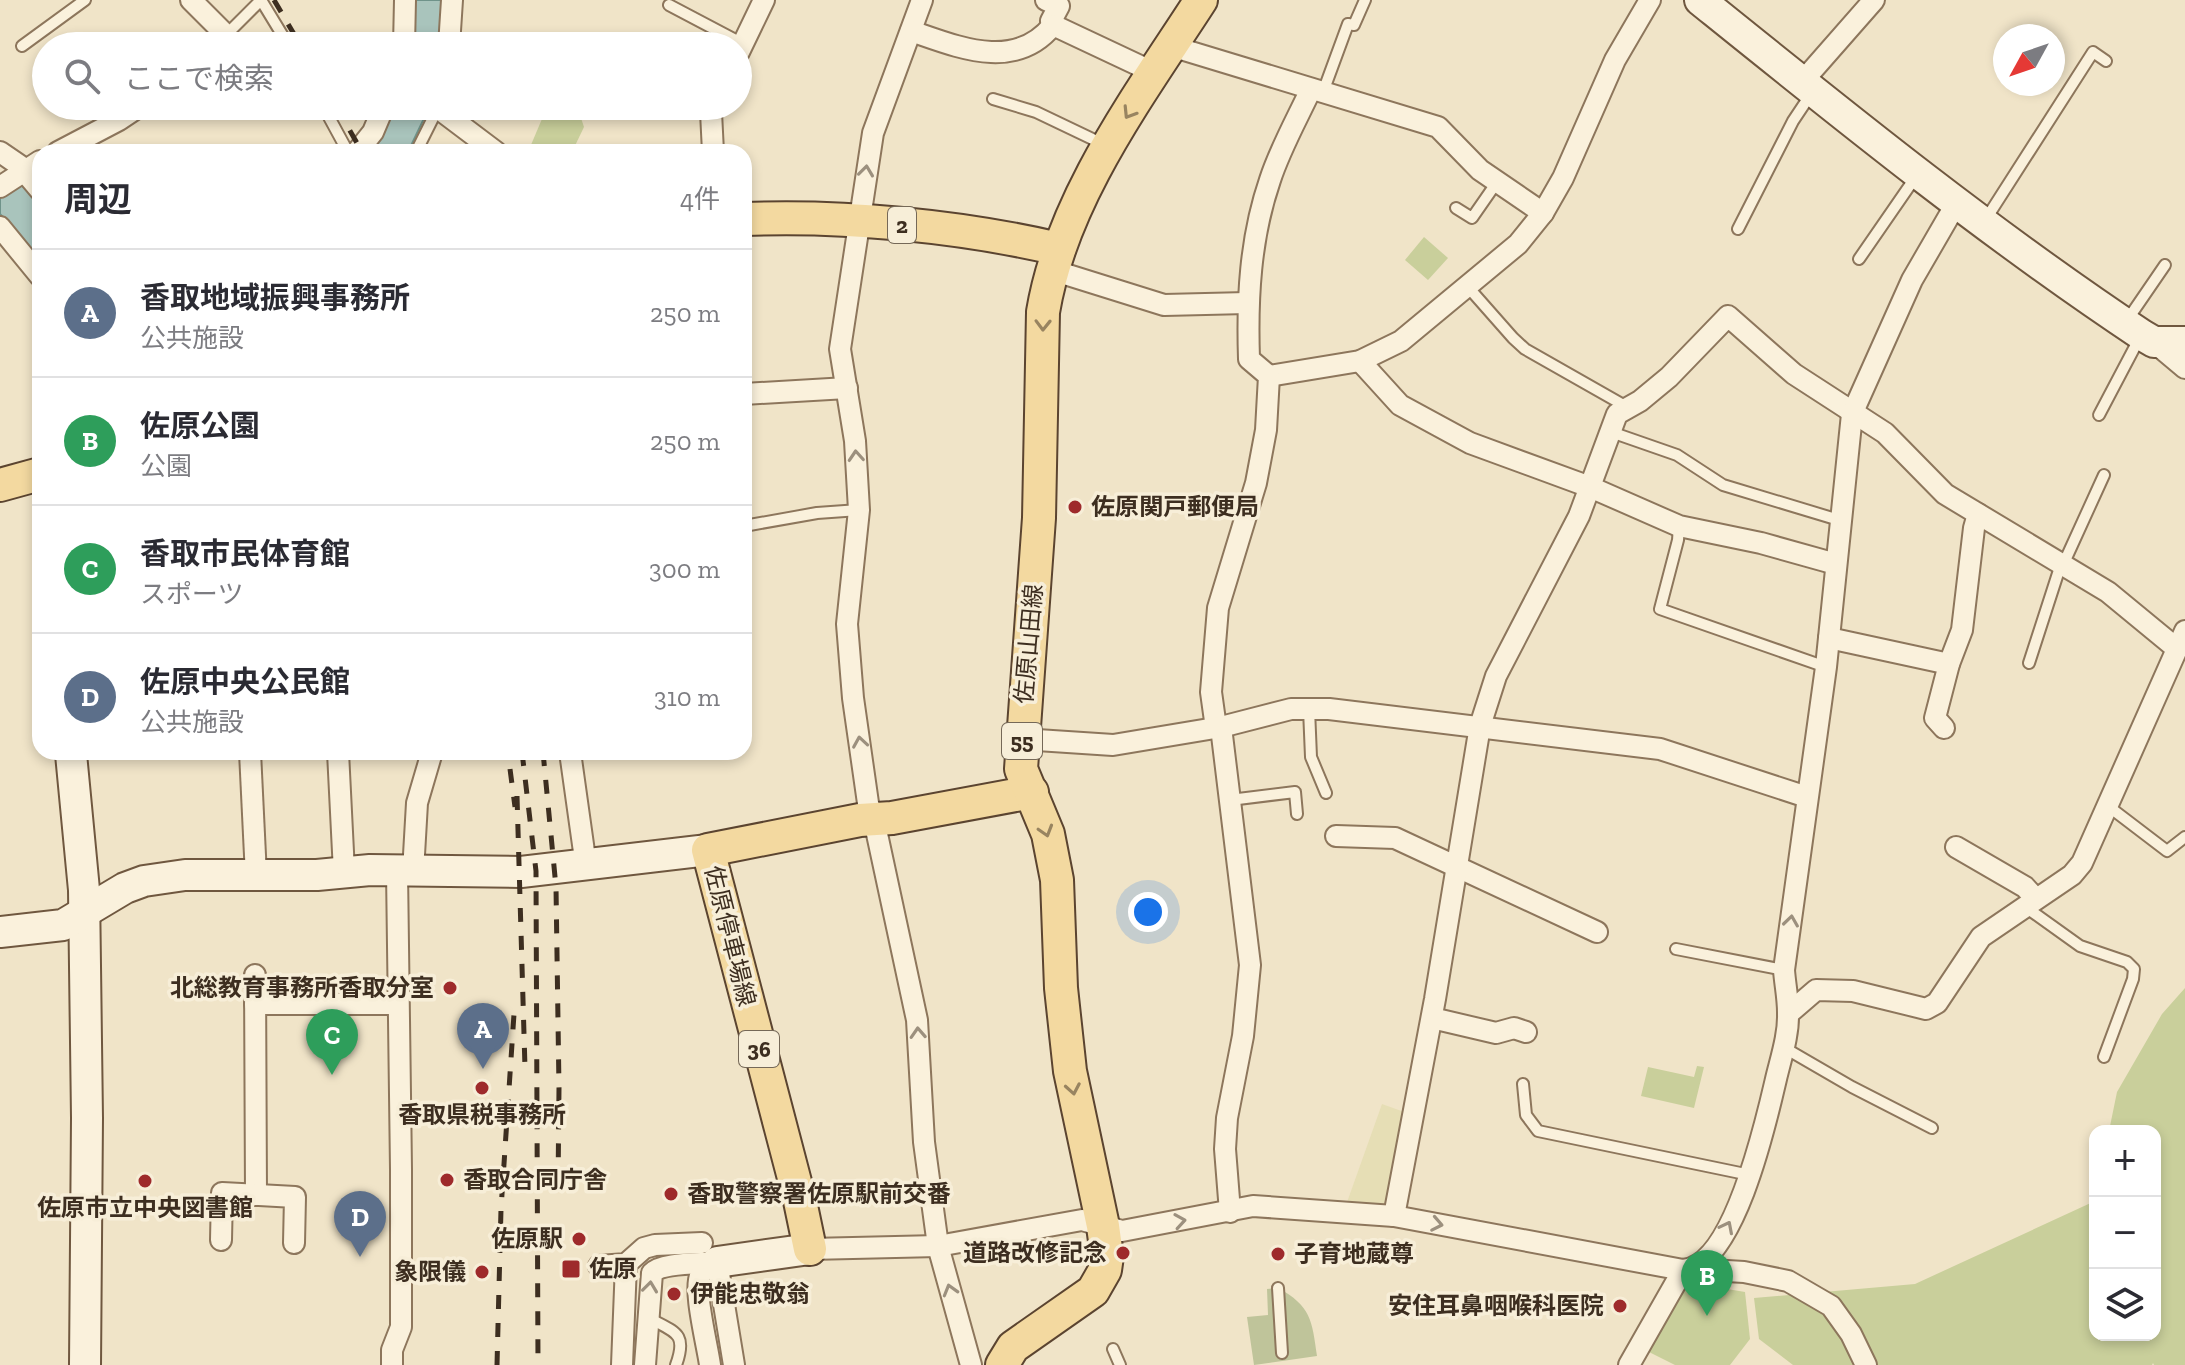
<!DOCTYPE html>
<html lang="ja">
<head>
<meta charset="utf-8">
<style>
	:root { --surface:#fff; --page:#f2f2f3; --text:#2b2b33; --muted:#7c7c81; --line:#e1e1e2; --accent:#0f766e }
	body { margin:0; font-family:"Zilla Slab","Noto Sans JP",serif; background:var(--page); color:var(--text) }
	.controls { position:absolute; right:24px; bottom:24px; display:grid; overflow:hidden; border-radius:16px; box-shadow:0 4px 12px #0003 }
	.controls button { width:72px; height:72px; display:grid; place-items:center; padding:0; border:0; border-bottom:2px solid var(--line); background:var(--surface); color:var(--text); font:40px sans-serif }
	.compass { position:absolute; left:1993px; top:24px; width:72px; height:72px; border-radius:50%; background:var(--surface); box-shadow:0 4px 12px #0003; rotate:230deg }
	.you { position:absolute; left:1148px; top:912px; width:28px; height:28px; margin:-20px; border:6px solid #fff; border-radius:50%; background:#1a73e8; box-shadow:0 0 0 12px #1a73e833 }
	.badge { display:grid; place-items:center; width:52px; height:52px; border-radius:50%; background:var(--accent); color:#fff; font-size:26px; font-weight:700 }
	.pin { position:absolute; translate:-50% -66px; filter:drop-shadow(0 2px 4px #0008) }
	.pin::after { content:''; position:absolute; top:42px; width:28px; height:24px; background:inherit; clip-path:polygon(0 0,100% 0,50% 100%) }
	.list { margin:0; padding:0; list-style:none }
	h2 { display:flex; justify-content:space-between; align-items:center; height:104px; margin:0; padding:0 32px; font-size:34px }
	h2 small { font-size:26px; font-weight:400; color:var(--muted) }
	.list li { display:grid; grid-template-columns:52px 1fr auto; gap:24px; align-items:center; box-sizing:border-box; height:128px; padding:0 32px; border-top:2px solid var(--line) }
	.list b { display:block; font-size:30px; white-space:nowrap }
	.list p { margin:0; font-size:26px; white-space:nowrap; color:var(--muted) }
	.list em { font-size:26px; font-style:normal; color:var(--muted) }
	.icon { flex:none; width:44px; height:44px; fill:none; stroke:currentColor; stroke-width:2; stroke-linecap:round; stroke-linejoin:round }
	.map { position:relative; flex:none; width:2185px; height:1365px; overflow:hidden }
	.search { position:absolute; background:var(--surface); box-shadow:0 4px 12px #0003; left:32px; top:32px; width:720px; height:88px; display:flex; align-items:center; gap:20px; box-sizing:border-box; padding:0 28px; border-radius:44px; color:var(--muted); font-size:30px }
	.panel { position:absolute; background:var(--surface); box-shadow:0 4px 12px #0003; left:32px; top:144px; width:720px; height:616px; border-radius:24px }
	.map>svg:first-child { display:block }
	.farmland { fill:#e6deb5 }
	.green { fill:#c9cf9b }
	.cemetery { fill:#bfc49a }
	.water { fill:#a9c4bc; stroke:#6f938a; stroke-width:2 }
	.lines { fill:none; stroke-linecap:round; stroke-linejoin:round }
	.lane-casing { stroke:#8d765c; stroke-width:14 }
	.street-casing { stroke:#8d765c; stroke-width:24 }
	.secondary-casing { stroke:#6f573f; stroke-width:34 }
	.primary-casing { stroke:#5b4430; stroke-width:36 }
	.lane { stroke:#faf1dc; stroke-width:10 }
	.street { stroke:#faf1dc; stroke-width:20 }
	.secondary { stroke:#faf1dc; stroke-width:30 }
	.primary { stroke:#f3d9a0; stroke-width:32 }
	.rail { stroke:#3d2e20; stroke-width:5; stroke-dasharray:14 14; stroke-linecap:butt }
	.oneway { stroke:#988460 }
	.oneway2 { stroke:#9c907e }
	.poi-dot { fill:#9e2a2b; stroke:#f7eed8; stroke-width:3 }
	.labels { text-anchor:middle; stroke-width:7; stroke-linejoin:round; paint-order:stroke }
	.shield { fill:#f7eed8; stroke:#756857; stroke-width:2 }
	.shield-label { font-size:22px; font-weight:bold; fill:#3d2e20 }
	.poi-label { font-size:24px; font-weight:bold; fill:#3d2e20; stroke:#f7eed8; text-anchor:start }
	.street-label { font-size:24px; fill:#3d2e20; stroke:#f7eed8 }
</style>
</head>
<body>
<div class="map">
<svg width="2185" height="1365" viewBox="0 0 2185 1365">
	<rect width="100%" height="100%" fill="#f0e4c8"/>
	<!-- farmland -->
	<polygon class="farmland" points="1382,1104 1407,1113 1389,1202 1383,1209 1346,1205"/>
	<!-- green -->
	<g class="green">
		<polygon points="547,107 581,118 584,127 572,152 528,152"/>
		<polygon points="1424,237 1448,258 1428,280 1405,260"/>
		<polygon points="2185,988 2185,1365 2154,1365 2153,1363 2152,1365 1793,1365 1759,1339 1754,1298 1915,1284 2095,1201 2095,1335 2155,1335 2155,1131 2109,1131 2117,1092 2162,1014"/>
		<polygon points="1697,1066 1704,1067 1694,1108 1641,1096 1648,1067 1694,1077"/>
		<polygon points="1686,1282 1745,1292 1750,1339 1730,1365 1675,1365 1647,1351"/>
	</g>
	<!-- cemetery -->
	<path class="cemetery" d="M1278,1288C1311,1306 1312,1320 1317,1356L1254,1365L1247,1317L1268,1315L1267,1289Z"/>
	<!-- water -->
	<g class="water">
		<polygon points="413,0 444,0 441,46 412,46"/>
		<polygon points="396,106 430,106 408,152 365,152 382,134"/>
		<polygon points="19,182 40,205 40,259 0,214 0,197"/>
	</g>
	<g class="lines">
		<!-- lane casing -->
		<g class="lane-casing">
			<g id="lane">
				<polyline points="669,5 743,44"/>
				<polyline points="226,35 261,0 289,46"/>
				<polyline points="22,46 85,0"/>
				<polyline points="1323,92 1348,24 1354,25 1365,0"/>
				<polyline points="993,99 1036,112 1103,144"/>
				<polyline points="323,106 348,152"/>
				<polyline points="416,152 438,108"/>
				<polyline points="1456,208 1472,218 1497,182"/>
				<polyline points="1986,219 2093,52 2106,61"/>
				<polyline points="1738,229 1793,121 1811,94"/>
				<polyline points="1859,259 1917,175"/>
				<polyline points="1468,287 1513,338 1525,349 1627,407"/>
				<polyline points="2128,319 2165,265"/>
				<polyline points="2099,415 2139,339"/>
				<polyline points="1611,432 1677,455 1723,485 1839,520"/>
				<polyline points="744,526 817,513 859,510"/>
				<polyline points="1679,526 1678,540 1660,609 1826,667"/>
				<polyline points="2063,565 2104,475"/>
				<polyline points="2029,663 2061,564"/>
				<polyline points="1309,709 1311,757 1326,793"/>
				<polyline points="1230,800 1295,792 1297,814"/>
				<polyline points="2108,806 2167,851 2185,837"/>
				<polyline points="2024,906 2080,946 2127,962 2134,969 2133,979 2104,1057"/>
				<polyline points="1676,949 1784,970"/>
				<polyline points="1783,1047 1852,1087 1932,1128"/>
				<polyline points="1523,1084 1526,1115 1538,1131 1750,1175"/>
				<polyline points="1278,1288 1282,1353"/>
				<path d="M649,1318C674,1332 688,1332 676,1365"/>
				<polyline points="1113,1349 1120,1365"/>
			</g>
		</g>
		<!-- street casing -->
		<g class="street-casing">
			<g id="street">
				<polyline points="191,0 226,35 213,46"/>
				<polyline points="922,0 873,133 840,349 855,441 859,510 847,624 853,698 868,803 877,834 917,1020 924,1142 938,1246 971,1365"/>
				<polyline points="1046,0 1059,6 1051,21 1053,25"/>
				<path d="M911,31C958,47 1015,72 1053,25L1155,73"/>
				<polyline points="404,46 405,0"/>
				<polyline points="449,46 452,0"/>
				<polyline points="1171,46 1438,127 1480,170 1543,213"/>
				<polyline points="738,54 764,0"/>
				<polyline points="1802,82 1874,0"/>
				<polyline points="435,106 496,152"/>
				<polyline points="0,152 19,165 40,190"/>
				<polyline points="58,152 119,120 140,106"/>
				<polyline points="357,152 373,132 384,106"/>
				<polyline points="713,152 711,112 714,106"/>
				<polyline points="0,187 40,161"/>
				<polyline points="0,227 40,276"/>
				<polyline points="1052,270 1164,305 1247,303"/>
				<polyline points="2154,342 2185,368"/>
				<polyline points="1360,361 1400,405 1470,443 1590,487 1679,526 1761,543 1836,564"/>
				<polyline points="1269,376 1360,361 1401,341 1518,244 1543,213 1563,178 1615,60 1650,0"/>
				<polyline points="744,394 847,388"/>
				<polyline points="1829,638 1949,664"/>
				<polyline points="1221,727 1250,965 1243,1036 1227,1118 1225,1149 1230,1212"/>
				<path d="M1216,728L1211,692L1218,608L1256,483L1266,430L1269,376L1249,359C1247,299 1250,238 1270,180C1280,149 1297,119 1311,89"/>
				<polyline points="1944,728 1935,718 1949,664 1962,630 1974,528 1978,514"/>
				<polyline points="1022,739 1113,745 1221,727 1291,709 1329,709 1660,749 1807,797"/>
				<polyline points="250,752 256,876"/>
				<polyline points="338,752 344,872"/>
				<polyline points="570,752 586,866"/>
				<polyline points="1336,836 1395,838 1597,932"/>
				<polyline points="1956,847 2025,887 2036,899"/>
				<polyline points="413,872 417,803 432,752"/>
				<polyline points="255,975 256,1195"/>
				<polyline points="255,1004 398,1004"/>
				<polyline points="1788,1014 1816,990 1853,991 1926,1009 1937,1003 1981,937 2072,875 2082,863 2185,631"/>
				<polyline points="1432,1018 1496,1033 1514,1028 1526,1032"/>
				<polyline points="1394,1216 1435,999 1480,726 1496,676 1579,516 1617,414 1640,401 1669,377 1728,316 1794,374 1885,433 1945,494 2108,592 2176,648"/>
				<polyline points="221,1240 222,1193 295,1197 294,1243"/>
				<path d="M810,1249L938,1246L1082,1220L1122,1231L1253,1206L1394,1216L1683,1270C1734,1265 1766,1122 1776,1079C1781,1058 1789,1034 1788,1012C1788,998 1785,984 1784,970L1826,667L1852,414L1912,280L1956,204"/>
				<polyline points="599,1266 626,1264 644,1248 655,1245 702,1243"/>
				<polyline points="1693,1269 1744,1272 1788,1281 1831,1306 1851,1334 1866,1365"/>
				<polyline points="719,1274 734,1365"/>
				<polyline points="392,1365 392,1350 401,1327 401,1169 397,871"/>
				<polyline points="622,1365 626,1264"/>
				<path d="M645,1365L652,1273C662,1262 701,1264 717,1262"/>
				<path d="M710,1365C708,1348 692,1286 701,1274C704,1269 712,1265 717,1262"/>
				<polyline points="1629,1365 1683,1270"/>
			</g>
		</g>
		<!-- secondary casing -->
		<g class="secondary-casing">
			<g id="secondary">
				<path d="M1700,0C1844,116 1987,232 2142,335L2154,342H2185"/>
				<polyline points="71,754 84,890 87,1118 85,1365"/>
				<polyline points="0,932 63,925 125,888 144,881 185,875 317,875 370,870 521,872 708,850"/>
				<polyline points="717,1262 810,1249"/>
			</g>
		</g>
		<!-- primary casing -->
		<g class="primary-casing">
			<g id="primary">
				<path d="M744,219C845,215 960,226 1059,249"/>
				<polyline points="0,485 40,474"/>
				<polyline points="810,1249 800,1201 708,850 860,820 892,818 1032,792"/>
				<path d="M1002,1365L1013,1347L1093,1291L1105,1270L1107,1256L1103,1226L1070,1071L1061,988L1057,880L1048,834L1021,769L1039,518L1043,312C1062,198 1139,96 1201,0"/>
			</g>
		</g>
		<!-- lane -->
		<use href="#lane" class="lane"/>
		<!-- street -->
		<use href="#street" class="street"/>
		<!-- secondary -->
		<use href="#secondary" class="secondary"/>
		<!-- primary -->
		<use href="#primary" class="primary"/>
		<!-- rail -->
		<g class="rail">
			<polyline points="274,0 301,46"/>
			<polyline points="336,106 362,152"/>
			<polyline points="522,752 536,871 538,1365"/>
			<polyline points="543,752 556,887 559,1088 558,1189"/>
			<polyline points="510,769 515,807"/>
			<polyline points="517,796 525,1068"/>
			<polyline points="497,1365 501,1209 514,1014"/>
		</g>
	</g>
	<!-- one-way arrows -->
	<defs><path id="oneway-chevron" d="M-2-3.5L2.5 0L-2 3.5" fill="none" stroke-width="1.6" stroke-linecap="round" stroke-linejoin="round" transform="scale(2)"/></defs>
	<g class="oneway">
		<use href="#oneway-chevron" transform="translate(1129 113) rotate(122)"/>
		<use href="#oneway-chevron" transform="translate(1043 325) rotate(91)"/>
		<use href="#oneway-chevron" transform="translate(1046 831) rotate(73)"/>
		<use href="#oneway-chevron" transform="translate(1073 1089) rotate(80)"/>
	</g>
	<g class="oneway2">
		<use href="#oneway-chevron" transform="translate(866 171) rotate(-83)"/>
		<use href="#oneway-chevron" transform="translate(856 456) rotate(-94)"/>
		<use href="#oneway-chevron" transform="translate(860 742) rotate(-99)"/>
		<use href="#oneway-chevron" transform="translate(1791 921) rotate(-82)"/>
		<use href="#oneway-chevron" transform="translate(918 1033) rotate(-93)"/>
		<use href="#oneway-chevron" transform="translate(1180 1221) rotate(-9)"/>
		<use href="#oneway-chevron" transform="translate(1437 1224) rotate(11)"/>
		<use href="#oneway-chevron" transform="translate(1727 1227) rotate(-63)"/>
		<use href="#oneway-chevron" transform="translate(650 1287) rotate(-83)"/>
		<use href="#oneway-chevron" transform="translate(950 1290) rotate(-106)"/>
	</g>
	<!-- markers -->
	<g class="poi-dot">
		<circle cx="1075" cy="507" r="8"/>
		<circle cx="450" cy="988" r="8"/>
		<circle cx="482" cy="1088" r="8"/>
		<circle cx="447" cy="1180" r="8"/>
		<circle cx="145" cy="1181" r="8"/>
		<circle cx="671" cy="1194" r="8"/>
		<circle cx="579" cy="1239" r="8"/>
		<circle cx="1123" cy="1253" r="8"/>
		<circle cx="1278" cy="1254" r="8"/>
		<rect x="561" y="1259" width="20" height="20" rx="4"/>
		<circle cx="482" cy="1272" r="8"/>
		<circle cx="674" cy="1294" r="8"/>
		<circle cx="1620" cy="1306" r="8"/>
	</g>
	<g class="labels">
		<!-- shield labels -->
		<g class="shield">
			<rect x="888" y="207" width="28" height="36" rx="6"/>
			<rect x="1002" y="723" width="40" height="36" rx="6"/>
			<rect x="739" y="1031" width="40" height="36" rx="6"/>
		</g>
		<g class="shield-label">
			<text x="902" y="233">2</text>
			<text x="1022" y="749">55</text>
			<text x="759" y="1057">36</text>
		</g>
		<!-- poi labels -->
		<g class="poi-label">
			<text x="1091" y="515">佐原関戸郵便局</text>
			<text x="434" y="996" text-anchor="end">北総教育事務所香取分室</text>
			<text x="482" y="1123" text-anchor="middle">香取県税事務所</text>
			<text x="463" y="1188">香取合同庁舎</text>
			<text x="687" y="1202">香取警察署佐原駅前交番</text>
			<text x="145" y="1216" text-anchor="middle">佐原市立中央図書館</text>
			<text x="563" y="1247" text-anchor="end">佐原駅</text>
			<text x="1107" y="1261" text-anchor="end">道路改修記念</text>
			<text x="1294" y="1262">子育地蔵尊</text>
			<text x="589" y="1277">佐原</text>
			<text x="466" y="1280" text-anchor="end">象限儀</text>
			<text x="690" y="1302">伊能忠敬翁</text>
			<text x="1604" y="1314" text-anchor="end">安住耳鼻咽喉科医院</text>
		</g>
		<!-- street labels -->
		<g class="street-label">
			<text transform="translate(1029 644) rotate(-85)" y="8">佐原山田線</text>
			<text transform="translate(730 936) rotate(76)" y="8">佐原停車場線</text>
		</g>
	</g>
</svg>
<div class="controls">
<button>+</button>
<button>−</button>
<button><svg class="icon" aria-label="layers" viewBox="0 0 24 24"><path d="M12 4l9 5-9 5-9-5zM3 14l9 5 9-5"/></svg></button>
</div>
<svg class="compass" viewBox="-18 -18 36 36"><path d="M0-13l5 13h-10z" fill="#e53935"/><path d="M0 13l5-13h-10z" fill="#7c7c81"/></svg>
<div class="you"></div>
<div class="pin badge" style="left:483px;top:1069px;background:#5c6f8a">A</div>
<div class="pin badge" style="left:1707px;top:1316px;background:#2e9e5b">B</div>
<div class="pin badge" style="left:332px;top:1075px;background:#2e9e5b">C</div>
<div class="pin badge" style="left:360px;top:1257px;background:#5c6f8a">D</div>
<div class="search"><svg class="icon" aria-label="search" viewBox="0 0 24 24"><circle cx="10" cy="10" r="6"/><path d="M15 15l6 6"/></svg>ここで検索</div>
<section class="panel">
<h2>周辺<small>4件</small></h2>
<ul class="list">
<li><span class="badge" style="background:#5c6f8a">A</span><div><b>香取地域振興事務所</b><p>公共施設</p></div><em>250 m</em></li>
<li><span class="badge" style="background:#2e9e5b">B</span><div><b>佐原公園</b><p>公園</p></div><em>250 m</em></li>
<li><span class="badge" style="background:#2e9e5b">C</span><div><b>香取市民体育館</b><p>スポーツ</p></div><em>300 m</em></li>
<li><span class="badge" style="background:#5c6f8a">D</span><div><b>佐原中央公民館</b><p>公共施設</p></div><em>310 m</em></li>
</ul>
</section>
</div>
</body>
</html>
